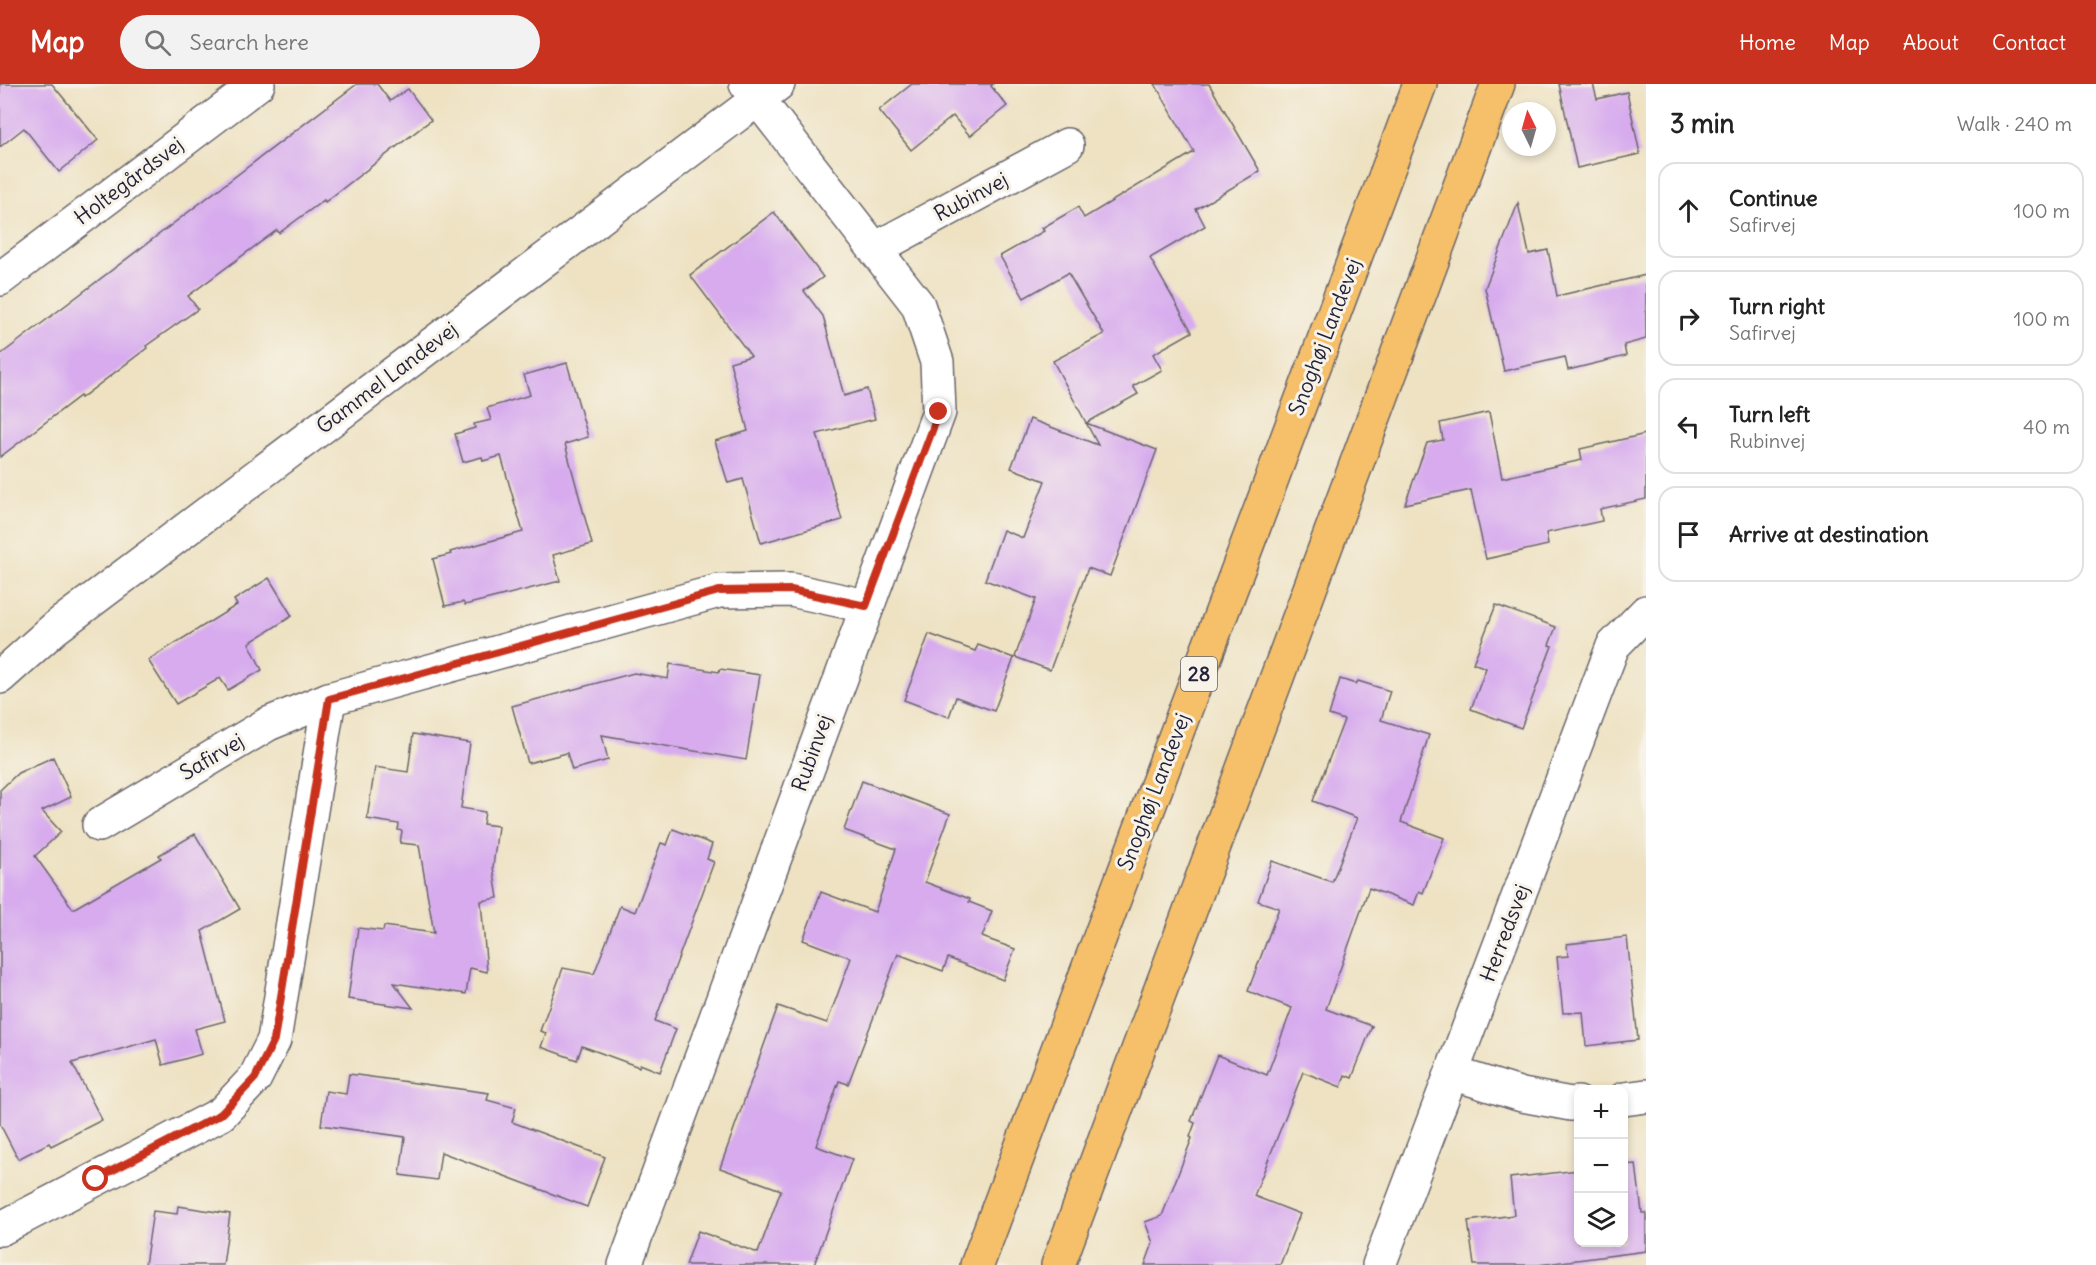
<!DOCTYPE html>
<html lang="en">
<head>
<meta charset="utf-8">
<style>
	:root { --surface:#fff; --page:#f2f2f2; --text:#222; --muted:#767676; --line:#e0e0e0; --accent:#c8321e }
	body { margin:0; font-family:Delius,sans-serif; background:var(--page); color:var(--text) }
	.controls { position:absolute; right:18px; bottom:18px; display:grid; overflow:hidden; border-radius:12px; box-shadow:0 3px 9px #0003 }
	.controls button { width:54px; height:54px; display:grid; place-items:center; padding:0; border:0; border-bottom:2px solid var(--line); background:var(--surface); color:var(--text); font:30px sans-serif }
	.compass { position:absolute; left:1502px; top:18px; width:54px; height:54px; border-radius:50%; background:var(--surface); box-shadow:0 3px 9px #0003; rotate:355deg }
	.stop { position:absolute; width:18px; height:18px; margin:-14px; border:4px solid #c8321e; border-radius:50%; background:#fff }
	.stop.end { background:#c8321e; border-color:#fff; box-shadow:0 2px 6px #0008 }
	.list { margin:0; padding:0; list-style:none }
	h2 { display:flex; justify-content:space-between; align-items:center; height:78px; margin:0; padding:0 24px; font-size:26px }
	h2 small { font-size:20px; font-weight:400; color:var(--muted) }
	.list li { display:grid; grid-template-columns:39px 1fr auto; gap:18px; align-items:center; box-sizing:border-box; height:96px; margin:0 12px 12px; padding:0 12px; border:2px solid var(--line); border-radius:18px }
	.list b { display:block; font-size:22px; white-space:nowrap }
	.list p { margin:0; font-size:20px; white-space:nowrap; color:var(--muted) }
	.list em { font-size:20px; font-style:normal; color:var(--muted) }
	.icon { flex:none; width:33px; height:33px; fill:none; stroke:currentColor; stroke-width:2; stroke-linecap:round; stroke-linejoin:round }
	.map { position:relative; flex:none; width:1646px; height:1181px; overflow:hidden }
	header { display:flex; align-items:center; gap:36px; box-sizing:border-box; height:84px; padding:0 30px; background:var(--accent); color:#fff }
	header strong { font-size:28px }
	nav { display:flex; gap:33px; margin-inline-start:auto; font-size:21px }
	.search { width:420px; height:54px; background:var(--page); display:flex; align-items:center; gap:15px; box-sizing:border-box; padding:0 21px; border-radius:33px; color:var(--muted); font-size:22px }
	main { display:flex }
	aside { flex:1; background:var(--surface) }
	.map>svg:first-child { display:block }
	.building { fill:#d7abee }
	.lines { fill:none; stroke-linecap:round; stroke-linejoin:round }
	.minor-casing { stroke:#69656b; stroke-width:36 }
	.major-casing { stroke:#69656b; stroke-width:36 }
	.minor { stroke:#fff; stroke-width:33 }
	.major { stroke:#f6c06b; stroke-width:33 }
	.route { stroke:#c8321e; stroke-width:8 }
	.labels { text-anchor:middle; stroke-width:6; stroke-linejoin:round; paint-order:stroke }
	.shield { fill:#f7f3e8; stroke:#62616f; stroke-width:1.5 }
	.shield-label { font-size:20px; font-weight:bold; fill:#22223b }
	.street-label { font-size:21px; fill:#22223b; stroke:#f7f3e8 }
</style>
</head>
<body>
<header>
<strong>Map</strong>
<div class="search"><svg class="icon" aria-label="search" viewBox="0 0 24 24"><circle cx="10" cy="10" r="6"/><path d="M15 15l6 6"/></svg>Search here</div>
<nav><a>Home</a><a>Map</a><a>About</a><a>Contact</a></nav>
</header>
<main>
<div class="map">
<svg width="1646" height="1181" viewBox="0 0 1646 1181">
	<rect width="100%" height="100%" fill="#f7f3e8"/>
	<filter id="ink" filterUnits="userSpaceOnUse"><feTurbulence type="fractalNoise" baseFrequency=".0167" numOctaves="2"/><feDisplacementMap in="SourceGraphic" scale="12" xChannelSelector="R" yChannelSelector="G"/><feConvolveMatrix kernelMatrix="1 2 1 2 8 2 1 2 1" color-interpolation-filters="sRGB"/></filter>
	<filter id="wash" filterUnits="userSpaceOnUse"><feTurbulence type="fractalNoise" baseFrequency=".008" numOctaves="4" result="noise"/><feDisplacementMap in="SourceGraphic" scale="24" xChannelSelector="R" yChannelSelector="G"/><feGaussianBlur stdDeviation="1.35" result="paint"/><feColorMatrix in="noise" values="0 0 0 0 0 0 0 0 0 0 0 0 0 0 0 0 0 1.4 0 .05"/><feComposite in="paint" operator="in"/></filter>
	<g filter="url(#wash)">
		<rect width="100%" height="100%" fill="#eee2c3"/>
		<g id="blocks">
			<!-- building -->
			<g class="building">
				<polygon points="0,0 52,0 98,56 59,88 24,44 0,63"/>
				<polygon points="357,0 377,0 390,17 408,5 431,36 325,118 324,116 279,149 277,146 188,212 198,225 146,262 147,264 81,314 80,312 0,373 0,271"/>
				<polygon points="912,0 993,0 991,2 1007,22 970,52 953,32 911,66 879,26"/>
				<polygon points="1155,0 1209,0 1260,87 1196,125 1205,142 1150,174 1192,248 1153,270 1162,286 1133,302 1138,310 1086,339 1157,366 1110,492 1088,484 1050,586 1015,573 1036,515 985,496 1003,446 1023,454 1045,397 1011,384 1030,335 1098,361 1053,277 1104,250 1068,189 1024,214 1000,172 1044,147 1042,144 1078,123 1084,134 1194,68"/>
				<polygon points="1559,0 1593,0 1597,15 1627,8 1640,70 1577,84"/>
				<polygon points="1518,119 1529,170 1548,166 1557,212 1646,191 1646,255 1624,261 1626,272 1568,286 1565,273 1504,287 1485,204"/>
				<polygon points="774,128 823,193 804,207 823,232 844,312 867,305 875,335 817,350 842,436 761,459 743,395 728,399 715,357 748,347 730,278 751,272 690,191"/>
				<polygon points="567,279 588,353 565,360 592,460 553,471 560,497 465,521 463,518 445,522 433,475 451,470 450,468 523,448 501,372 483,377 482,373 463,378 455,350 475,344 474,340 491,336 487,324 530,311 524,291"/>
				<polygon points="1489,328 1502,394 1582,376 1580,365 1646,350 1646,415 1600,425 1602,437 1546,449 1548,461 1486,475 1471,406 1405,420 1427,359 1443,356 1440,339"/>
				<polygon points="269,494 292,532 249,559 262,586 228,606 220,594 176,620 148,576 237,521 234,516"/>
				<polygon points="1496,521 1556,543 1549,561 1552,562 1521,644 1471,625 1486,584 1473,579"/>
				<polygon points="929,550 975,567 978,561 1014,574 994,627 956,613 949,633 904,616"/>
				<polygon points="670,580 719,588 720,585 760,591 746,676 602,651 608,676 572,686 567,669 528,679 512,622 634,589 668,595"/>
				<polygon points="1340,595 1356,600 1358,597 1390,607 1381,636 1429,651 1401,738 1444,754 1423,809 1419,807 1414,821 1369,804 1326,925 1372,942 1352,994 1345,991 1341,1003 1303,988 1254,1112 1300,1130 1280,1181 1145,1181 1153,1159 1145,1138 1162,1132 1192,1054 1190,1053 1195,1039 1191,1037 1217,971 1267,991 1292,924 1248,907 1279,824 1258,817 1272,777 1332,798 1357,734 1313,717 1344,636 1329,631"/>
				<polygon points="413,650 470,659 461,724 485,728 483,740 498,742 493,783 498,814 481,817 487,888 470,884 466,910 394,899 413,924 348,915 358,844 383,847 384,842 434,849 419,761 400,759 402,747 398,746 399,740 367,735 375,683 408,688"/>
				<polygon points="53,673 71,713 42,727 61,748 35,772 73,825 161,774 159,771 195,750 240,825 202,847 225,937 195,945 202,970 163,981 156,955 72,979 102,1036 51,1062 49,1059 18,1075 0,1040 0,706 18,689"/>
				<polygon points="862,697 950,730 925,798 970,815 969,818 992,827 982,853 1015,865 1003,896 948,874 943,887 898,870 848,1000 839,997 816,1062 852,1075 814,1181 686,1181 698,1147 758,1169 781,1106 720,1084 778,922 827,939 851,874 803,856 821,808 875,828 896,765 844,746"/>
				<polygon points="673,745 712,760 707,775 714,778 655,937 676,945 660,988 640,980 639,983 582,962 577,976 541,963 546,949 540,947 563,884 594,890 620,822 635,828 661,759 667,761"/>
				<polygon points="1627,853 1638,956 1586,962 1583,928 1563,929 1557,873 1568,872 1567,860"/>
				<polygon points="349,990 489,1009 487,1016 516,1024 512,1038 605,1073 587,1123 441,1068 437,1096 400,1091 405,1053 321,1041 326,1007 346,1010"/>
				<polygon points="1636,1080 1642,1129 1646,1129 1646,1167 1538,1181 1474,1181 1468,1137 1514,1131 1510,1094 1578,1086 1578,1158 1623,1158 1623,1081"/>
				<polygon points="178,1122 230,1130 223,1181 145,1181 153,1127 177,1130"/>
			</g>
		</g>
	</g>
	<g filter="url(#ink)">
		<use href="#blocks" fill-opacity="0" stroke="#69656b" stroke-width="1.5"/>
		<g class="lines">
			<!-- minor casing -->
			<g class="minor-casing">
				<g id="minor">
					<polyline points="875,165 1067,61"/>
					<polyline points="0,195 258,0"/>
					<polyline points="0,593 55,544 778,0"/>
					<polyline points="99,741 268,640 329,615 719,507 791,506 866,522"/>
					<polyline points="1452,989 1522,1011 1571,1020 1578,1019"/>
					<polyline points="1624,1015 1646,1012"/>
					<polyline points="0,1145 221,1030 255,994 274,956 329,615"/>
					<polyline points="625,1181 939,328 937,278 918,221 746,0"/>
					<polyline points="1379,1181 1613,562 1646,528"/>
				</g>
			</g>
			<!-- major casing -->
			<g class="major-casing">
				<g id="major">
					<polyline points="977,1181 1420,0"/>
					<polyline points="1058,1181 1498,0"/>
				</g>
			</g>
			<!-- minor -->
			<use href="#minor" class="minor"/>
			<!-- major -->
			<use href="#major" class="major"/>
		</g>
	</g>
	<g class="lines" filter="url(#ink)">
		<!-- route -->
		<polyline class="route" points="96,1095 221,1030 255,994 274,956 329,615 719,507 791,506 866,522 939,328"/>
	</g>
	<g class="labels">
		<!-- shield labels -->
		<rect class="shield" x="1181" y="573" width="36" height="34" rx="4.5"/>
		<g class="shield-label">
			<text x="1199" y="597">28</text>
		</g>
		<!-- street labels -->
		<g class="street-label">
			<text transform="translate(129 97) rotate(-37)" y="7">Holtegårdsvej</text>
			<text transform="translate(971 113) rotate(-28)" y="7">Rubinvej</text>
			<text transform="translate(1325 253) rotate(-69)" y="7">Snoghøj Landevej</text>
			<text transform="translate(387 294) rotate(-37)" y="7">Gammel Landevej</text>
			<text transform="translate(812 669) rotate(-70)" y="7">Rubinvej</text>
			<text transform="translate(212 673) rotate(-31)" y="7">Safirvej</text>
			<text transform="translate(1154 708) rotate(-69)" y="7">Snoghøj Landevej</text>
			<text transform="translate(1505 849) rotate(-69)" y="7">Herredsvej</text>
		</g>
	</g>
</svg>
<div class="controls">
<button>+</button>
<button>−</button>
<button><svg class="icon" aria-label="layers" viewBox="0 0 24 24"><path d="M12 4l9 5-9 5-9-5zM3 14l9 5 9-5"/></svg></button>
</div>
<svg class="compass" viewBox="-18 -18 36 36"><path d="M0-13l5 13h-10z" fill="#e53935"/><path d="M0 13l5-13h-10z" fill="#767676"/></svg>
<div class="stop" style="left:96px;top:1095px"></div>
<div class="stop end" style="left:939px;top:328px"></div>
</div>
<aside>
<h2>3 min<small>Walk · 240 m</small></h2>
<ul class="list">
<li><svg class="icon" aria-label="ahead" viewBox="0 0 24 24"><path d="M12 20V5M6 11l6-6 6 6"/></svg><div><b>Continue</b><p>Safirvej</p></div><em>100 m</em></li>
<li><svg class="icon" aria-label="right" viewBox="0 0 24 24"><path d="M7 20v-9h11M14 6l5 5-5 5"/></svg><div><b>Turn right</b><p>Safirvej</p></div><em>100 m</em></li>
<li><svg class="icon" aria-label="left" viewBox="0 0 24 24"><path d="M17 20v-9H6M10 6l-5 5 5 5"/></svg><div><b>Turn left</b><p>Rubinvej</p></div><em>40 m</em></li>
<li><svg class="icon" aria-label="arrive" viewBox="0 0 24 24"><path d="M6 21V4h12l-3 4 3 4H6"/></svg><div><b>Arrive at destination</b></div></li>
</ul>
</aside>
</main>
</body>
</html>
